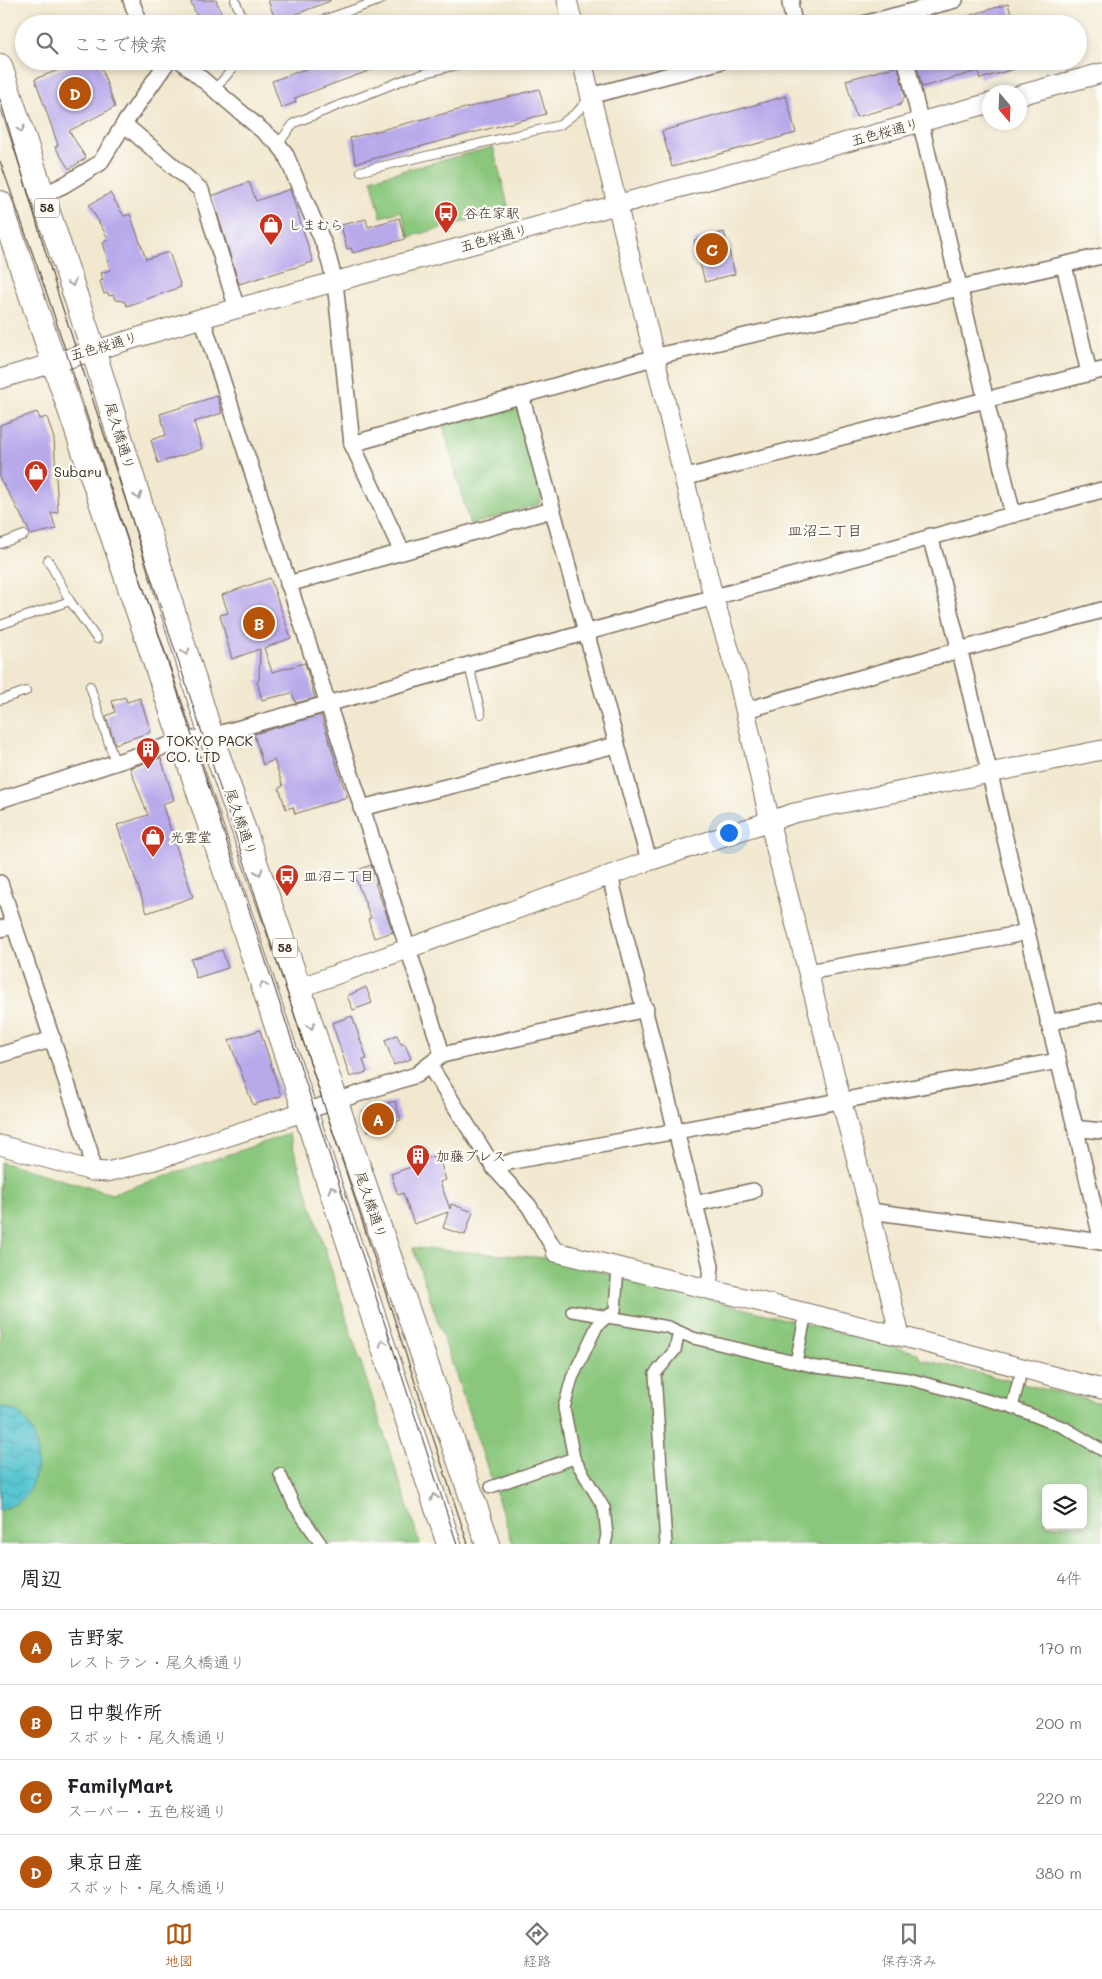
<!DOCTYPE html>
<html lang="ja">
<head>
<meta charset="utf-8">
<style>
	:root { --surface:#fff; --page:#f2f2f2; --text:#202124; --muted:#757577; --line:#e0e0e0; --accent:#b45309 }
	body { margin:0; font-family:Mali,"Klee One",sans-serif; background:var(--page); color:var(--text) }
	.controls { position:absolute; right:15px; bottom:15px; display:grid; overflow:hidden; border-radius:8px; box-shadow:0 2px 8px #0003 }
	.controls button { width:45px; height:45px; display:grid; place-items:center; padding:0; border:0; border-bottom:1px solid var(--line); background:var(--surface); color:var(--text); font:25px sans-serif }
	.compass { position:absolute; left:982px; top:85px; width:45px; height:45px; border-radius:50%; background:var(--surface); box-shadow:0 2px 8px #0003; rotate:161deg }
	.you { position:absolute; left:728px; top:832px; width:18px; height:18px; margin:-12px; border:4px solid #fff; border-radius:50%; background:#1a73e8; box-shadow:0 0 0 8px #1a73e833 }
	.badge { display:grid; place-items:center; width:32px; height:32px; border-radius:50%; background:var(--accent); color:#fff; font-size:16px; font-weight:700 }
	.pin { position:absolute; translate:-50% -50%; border:2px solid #fff; box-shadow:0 1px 5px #0006 }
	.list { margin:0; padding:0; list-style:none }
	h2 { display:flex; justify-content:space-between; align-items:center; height:65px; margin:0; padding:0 20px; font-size:21px }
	h2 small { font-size:16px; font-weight:400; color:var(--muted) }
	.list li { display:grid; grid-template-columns:32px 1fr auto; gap:15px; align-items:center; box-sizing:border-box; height:75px; padding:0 20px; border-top:1px solid var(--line) }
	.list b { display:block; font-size:19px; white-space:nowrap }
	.list p { margin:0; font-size:16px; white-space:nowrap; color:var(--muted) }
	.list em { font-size:16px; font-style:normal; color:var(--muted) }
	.icon { flex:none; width:28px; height:28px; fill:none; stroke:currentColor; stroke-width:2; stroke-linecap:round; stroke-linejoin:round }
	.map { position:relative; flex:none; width:1102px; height:1544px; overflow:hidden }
	.search { position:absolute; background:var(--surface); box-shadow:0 2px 8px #0003; left:15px; right:15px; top:15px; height:55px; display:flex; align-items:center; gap:12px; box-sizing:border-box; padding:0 18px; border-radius:28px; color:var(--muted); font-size:19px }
	.sheet { height:365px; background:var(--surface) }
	nav { display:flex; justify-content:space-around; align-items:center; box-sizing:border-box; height:70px; border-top:1px solid var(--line); background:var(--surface); font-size:14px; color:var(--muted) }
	nav a { display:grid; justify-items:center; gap:2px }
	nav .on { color:var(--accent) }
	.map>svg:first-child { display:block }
	.park { fill:#8ac77d; stroke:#62784e; fill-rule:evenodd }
	.water { fill:url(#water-waves); stroke:#4a7878 }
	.building { fill:#b8a9eb }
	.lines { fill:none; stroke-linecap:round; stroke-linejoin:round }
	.service-casing { stroke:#7b6c5c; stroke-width:10 }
	.pedestrian-casing { stroke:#7b6c5c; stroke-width:14 }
	.minor-casing { stroke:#7b6c5c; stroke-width:18 }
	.tertiary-casing { stroke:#7b6c5c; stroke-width:21 }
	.primary-casing { stroke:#7b6c5c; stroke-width:26 }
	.service { stroke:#fff; stroke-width:8 }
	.pedestrian { stroke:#fff; stroke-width:11 }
	.minor { stroke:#fff; stroke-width:15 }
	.tertiary { stroke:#fff; stroke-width:19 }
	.primary { stroke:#fff; stroke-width:24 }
	.tram { stroke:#3b2a1e; stroke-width:1 }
	.oneway { stroke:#a79f9a }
	.labels { text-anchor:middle; stroke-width:4.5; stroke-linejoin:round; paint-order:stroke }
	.shield { fill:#fdfcf7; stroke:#75695f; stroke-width:1 }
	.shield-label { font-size:12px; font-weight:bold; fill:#3b2a1e }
	.street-label { font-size:14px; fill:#3b2a1e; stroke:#fdfcf7 }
	.poi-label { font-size:14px; fill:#3b2a1e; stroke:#fdfcf7; text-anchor:start }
	.neighbourhood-label { font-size:15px; fill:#3b2a1e; stroke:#fdfcf7 }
</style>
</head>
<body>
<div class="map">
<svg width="1102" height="1544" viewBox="0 0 1102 1544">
	<defs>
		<pattern id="water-waves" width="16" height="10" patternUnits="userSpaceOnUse" patternTransform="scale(1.25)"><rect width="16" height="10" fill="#59c5d1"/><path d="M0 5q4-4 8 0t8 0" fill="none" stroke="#4ea9b3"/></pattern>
	</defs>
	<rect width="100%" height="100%" fill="#fdfcf7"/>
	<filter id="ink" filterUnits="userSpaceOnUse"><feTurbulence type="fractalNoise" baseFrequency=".02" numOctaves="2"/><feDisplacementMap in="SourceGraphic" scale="10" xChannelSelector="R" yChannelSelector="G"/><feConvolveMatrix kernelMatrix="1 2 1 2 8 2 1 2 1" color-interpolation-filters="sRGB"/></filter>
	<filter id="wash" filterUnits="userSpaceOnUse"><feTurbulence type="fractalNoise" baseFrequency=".0096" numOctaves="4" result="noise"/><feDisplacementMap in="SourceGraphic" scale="20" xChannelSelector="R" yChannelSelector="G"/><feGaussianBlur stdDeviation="1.12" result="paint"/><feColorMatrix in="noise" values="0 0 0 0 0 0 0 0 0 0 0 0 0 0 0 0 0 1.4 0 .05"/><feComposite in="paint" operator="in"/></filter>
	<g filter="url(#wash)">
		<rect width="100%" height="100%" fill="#f1e8cf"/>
		<!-- park -->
		<g class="park">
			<polygon points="493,147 509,209 409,237 401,211 381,217 371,179"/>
			<polygon points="512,407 519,410 542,497 539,504 470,525 443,426"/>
			<polygon points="289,1134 353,1339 420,1544 0,1544 0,1162 112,1194"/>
			<path d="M413,1248L546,1258L918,1353L920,1359L1102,1403V1544H513ZM1046,1488H1083V1525H1046Z"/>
		</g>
		<!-- water -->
		<path class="water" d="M0,1407C40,1410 46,1468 26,1495C20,1503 9,1507 0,1511Z"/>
		<g id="blocks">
			<!-- building -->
			<g class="building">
				<polygon points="190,0 216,0 226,24 200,24"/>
				<polygon points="268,0 330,0 330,1 276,22"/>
				<polygon points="1008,4 1014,24 955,24 954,20"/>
				<polygon points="82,61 99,61 115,107 69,131 86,158 69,169 55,147 58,145 35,79"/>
				<polygon points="328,61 390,61 390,63 295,98 296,102 281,108 272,81"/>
				<polygon points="916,61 1027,61 1027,65 980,79 978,71 922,87"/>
				<polygon points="898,66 905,96 900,105 856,117 846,80"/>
				<polygon points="539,89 546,114 356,163 350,138"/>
				<polygon points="786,96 796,133 672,167 662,131"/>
				<polygon points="249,182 256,201 290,189 313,262 239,284 212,196"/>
				<polygon points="110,193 124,216 130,214 146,259 169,252 181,287 127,306 124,301 115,300 113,295 109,296 108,293 104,294 100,281 103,280 101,273 110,270 103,242 109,240 89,205"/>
				<polygon points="399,218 405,239 353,253 351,248 347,249 341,225 366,219 368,227"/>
				<polygon points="724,232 735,274 705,282 694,240"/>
				<polygon points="217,396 222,413 194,422 202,449 158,463 151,440 166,435 160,414"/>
				<polygon points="37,412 40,419 47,417 54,439 58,512 51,513 56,529 31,535 15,504 0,479 0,425"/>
				<polygon points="270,578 291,638 264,648 272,672 305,663 315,698 296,703 292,693 262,700 257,681 259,680 260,649 232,659 220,615 228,613 222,595"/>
				<polygon points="125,697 127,702 140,698 151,732 115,744 106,716 115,712 112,701"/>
				<polygon points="321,715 347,797 295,814 293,807 286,809 279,788 283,786 274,760 263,765 254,734"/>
				<polygon points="161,758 174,800 162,804 193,897 147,913 117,825 148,815 130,768"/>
				<polygon points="371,865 377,883 375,883 393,932 374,938 368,919 371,918 353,872"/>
				<polygon points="222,950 228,968 196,978 191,959"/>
				<polygon points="366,987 372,1003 353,1010 347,996"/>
				<polygon points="352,1016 367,1059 363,1060 367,1072 350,1077 332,1023"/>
				<polygon points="260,1030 281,1096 253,1105 229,1040"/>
				<polygon points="397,1035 401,1044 405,1044 411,1059 394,1065 385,1040"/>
				<polygon points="395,1101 401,1120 368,1131 362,1111"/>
				<polygon points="438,1155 446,1180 440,1182 450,1209 451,1204 473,1212 465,1235 443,1228 448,1212 414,1224 403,1193 398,1195 391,1174 411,1167 410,1163"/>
			</g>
		</g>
	</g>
	<g filter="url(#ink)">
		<use href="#blocks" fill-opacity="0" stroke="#7b6c5c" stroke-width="1"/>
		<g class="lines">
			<!-- service casing -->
			<g class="service-casing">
				<g id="service">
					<polyline points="235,0 245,24"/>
					<polyline points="311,24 381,0"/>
					<polyline points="215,89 239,61"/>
					<polyline points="278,144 294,123 411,77 472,61"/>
					<polyline points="361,171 560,125 577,112 590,97"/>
					<polyline points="0,544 24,535"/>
					<polyline points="48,560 70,601 97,639"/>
					<polyline points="0,625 70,601"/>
					<polyline points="469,666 481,714"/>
					<polyline points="90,686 115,762"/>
					<polyline points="0,700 26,691"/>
				</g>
			</g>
			<!-- pedestrian casing -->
			<g class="pedestrian-casing">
				<g id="pedestrian">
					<polyline points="572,1311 668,1327 693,1338 816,1367 909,1379 1012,1407 1065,1428 1102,1450"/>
					<polyline points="796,1362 806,1313"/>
					<polyline points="1012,1407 1019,1380"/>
					<polyline points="280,1474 294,1505 321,1544"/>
					<polyline points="491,1487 574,1458"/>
					<polyline points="605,1544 607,1535 604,1508 574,1458 564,1408 572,1378 597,1326 615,1310 618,1266"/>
					<polyline points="666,1544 655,1374 675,1350 679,1332"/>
				</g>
			</g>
			<!-- minor casing -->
			<g class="minor-casing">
				<g id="minor">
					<polyline points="131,0 140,24"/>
					<polyline points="792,0 790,3 794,24"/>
					<polyline points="863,24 955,0"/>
					<polyline points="181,61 278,144 285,153 326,249 335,282 352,444 402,552"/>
					<polyline points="906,61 1013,515"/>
					<polyline points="590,96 722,61"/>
					<polyline points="124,124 201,190 237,309"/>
					<polyline points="43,195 64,185 100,163 124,124 168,61"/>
					<polyline points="1064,265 1089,373"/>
					<polyline points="202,318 439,1044 442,1055 429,1065"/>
					<polyline points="521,395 649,861"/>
					<polyline points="352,444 670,353 1102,256"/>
					<polyline points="683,478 1102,370"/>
					<path d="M930,536C984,733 1024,933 1076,1130L1083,1129L1102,1131"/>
					<polyline points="288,584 552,510"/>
					<polyline points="746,710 1102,610"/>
					<polyline points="0,800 182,741 211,736 1102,490"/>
					<polyline points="361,808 616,745"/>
					<polyline points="611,875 613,889 711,1266 709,1289"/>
					<polyline points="0,883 90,1152 92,1171"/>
					<polyline points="0,929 14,925"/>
					<polyline points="808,972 1014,935 1027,931"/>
					<polyline points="1048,1023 1102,1011"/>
					<polyline points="0,1055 53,1039"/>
					<polyline points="442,1055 646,1009"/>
					<polyline points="306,1111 416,1075 429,1065 495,1169 529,1206 556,1252"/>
					<polyline points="1076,1130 1102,1242"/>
					<polyline points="495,1169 501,1165 513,1161 1058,1061"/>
					<polyline points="694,1204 753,1191"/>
					<polyline points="870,1211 1102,1242"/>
				</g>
			</g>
			<!-- tertiary casing -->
			<g class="tertiary-casing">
				<g id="tertiary">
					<polyline points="567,0 573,24"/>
					<polyline points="582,61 713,596 738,678 775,845 870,1211 900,1336"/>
					<polyline points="1020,95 1102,73"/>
					<polyline points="0,379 202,318 990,103"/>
					<polyline points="299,988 649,861 794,813 1102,750"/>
					<polyline points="0,1145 92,1171 107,1172 155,1160 306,1111"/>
					<polyline points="556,1252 900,1336 1102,1389"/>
				</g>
			</g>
			<!-- primary casing -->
			<g class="primary-casing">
				<g id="primary">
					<polyline points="0,66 93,349 211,736 299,988 336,1102 488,1544"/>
					<polyline points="0,203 182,741 449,1544"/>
				</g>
			</g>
			<!-- service -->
			<use href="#service" class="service"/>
			<!-- pedestrian -->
			<use href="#pedestrian" class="pedestrian"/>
			<!-- minor -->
			<use href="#minor" class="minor"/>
			<!-- tertiary -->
			<use href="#tertiary" class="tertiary"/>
			<!-- primary -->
			<use href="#primary" class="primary"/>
			<!-- tram -->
			<g class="tram">
				<polyline points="0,99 58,294 468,1544"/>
				<polyline points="0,161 48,297 457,1544"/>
			</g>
		</g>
		<!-- one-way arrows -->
		<defs><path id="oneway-chevron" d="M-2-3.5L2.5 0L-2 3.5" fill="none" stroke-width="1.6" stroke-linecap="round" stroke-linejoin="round" transform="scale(1.25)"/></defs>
		<g class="oneway">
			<use href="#oneway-chevron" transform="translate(21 129) rotate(72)"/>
			<use href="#oneway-chevron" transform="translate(72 283) rotate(72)"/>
			<use href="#oneway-chevron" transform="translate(138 496) rotate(73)"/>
			<use href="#oneway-chevron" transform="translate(186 652) rotate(73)"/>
			<use href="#oneway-chevron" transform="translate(259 872) rotate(71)"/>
			<use href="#oneway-chevron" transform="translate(263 985) rotate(-108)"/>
			<use href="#oneway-chevron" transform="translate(311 1026) rotate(72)"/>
			<use href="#oneway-chevron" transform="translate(332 1189) rotate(-108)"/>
			<use href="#oneway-chevron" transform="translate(383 1343) rotate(-108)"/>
			<use href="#oneway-chevron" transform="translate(434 1497) rotate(-107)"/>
		</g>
	</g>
	<!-- icons -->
	<defs>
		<g id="bus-pin" transform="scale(1.25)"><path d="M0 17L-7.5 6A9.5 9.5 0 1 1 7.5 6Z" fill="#c8321e" stroke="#fdfcf7"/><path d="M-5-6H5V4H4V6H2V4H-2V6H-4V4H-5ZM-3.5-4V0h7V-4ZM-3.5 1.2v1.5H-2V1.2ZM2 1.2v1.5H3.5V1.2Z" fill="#fff"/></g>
		<g id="shop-pin" transform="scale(1.25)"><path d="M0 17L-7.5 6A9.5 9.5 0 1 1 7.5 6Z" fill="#c8321e" stroke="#fdfcf7"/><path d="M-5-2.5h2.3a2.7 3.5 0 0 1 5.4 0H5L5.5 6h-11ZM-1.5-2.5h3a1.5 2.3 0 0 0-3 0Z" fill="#fff"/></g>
		<g id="building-pin" transform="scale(1.25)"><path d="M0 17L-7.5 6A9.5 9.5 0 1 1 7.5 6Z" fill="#c8321e" stroke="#fdfcf7"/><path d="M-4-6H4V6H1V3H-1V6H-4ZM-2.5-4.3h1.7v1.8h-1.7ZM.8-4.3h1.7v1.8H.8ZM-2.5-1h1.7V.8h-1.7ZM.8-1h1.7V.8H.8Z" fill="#fff"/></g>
	</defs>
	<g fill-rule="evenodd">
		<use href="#bus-pin" x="446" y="213"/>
		<use href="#shop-pin" x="271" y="225"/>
		<use href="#shop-pin" x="36" y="472"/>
		<use href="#building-pin" x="148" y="749"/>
		<use href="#shop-pin" x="153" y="837"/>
		<use href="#bus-pin" x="287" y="876"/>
		<use href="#building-pin" x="418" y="1156"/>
	</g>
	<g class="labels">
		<!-- shield labels -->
		<g class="shield">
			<rect x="34.5" y="198.5" width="25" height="19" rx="4"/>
			<rect x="272.5" y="938.5" width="25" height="19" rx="4"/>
		</g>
		<g class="shield-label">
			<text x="47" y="212">58</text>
			<text x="285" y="952">58</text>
		</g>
		<!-- street labels -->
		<g class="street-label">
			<text transform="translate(885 132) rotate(-15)" y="5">五色桜通り</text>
			<text transform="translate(494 238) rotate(-15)" y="5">五色桜通り</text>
			<text transform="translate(104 346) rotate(-16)" y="5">五色桜通り</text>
			<text transform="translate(120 436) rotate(73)" y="5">尾久橋通り</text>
			<text transform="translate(241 822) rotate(71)" y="5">尾久橋通り</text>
			<text transform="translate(371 1205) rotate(71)" y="5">尾久橋通り</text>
		</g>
		<!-- poi labels -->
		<g class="poi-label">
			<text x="464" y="218">谷在家駅</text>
			<text x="288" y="230">しまむら</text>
			<text x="54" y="477">Subaru</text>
			<text x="166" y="746">TOKYO PACK<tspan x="166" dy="16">CO. LTD</tspan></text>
			<text x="170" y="842">光雲堂</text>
			<text x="304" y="881">皿沼二丁目</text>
			<text x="436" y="1161">加藤プレス</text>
		</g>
		<!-- neighbourhood labels -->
		<g class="neighbourhood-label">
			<text x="825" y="536">皿沼二丁目</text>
		</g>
	</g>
</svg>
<div class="controls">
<button><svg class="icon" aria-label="layers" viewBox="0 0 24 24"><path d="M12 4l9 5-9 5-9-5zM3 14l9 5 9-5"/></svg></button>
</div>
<svg class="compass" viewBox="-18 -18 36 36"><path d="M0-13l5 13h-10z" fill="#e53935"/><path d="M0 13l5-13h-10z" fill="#757577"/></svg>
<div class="you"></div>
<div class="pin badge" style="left:378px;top:1119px">A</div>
<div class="pin badge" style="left:259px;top:623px">B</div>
<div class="pin badge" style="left:712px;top:249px">C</div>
<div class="pin badge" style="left:75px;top:93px">D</div>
<div class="search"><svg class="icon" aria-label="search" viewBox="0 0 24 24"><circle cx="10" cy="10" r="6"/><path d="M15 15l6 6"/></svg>ここで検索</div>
</div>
<section class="sheet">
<h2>周辺<small>4件</small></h2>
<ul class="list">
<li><span class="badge">A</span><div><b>吉野家</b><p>レストラン · 尾久橋通り</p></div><em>170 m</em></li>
<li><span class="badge">B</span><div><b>日中製作所</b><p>スポット · 尾久橋通り</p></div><em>200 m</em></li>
<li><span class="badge">C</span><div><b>FamilyMart</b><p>スーパー · 五色桜通り</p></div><em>220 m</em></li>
<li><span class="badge">D</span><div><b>東京日産</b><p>スポット · 尾久橋通り</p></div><em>380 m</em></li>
</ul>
</section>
<nav>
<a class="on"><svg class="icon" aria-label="map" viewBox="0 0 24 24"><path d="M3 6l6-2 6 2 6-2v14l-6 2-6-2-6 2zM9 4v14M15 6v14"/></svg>地図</a>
<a><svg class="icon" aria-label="directions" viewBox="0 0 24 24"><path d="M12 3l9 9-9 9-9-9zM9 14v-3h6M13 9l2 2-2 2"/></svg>経路</a>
<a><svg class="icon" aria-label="saved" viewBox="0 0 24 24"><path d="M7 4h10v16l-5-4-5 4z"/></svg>保存済み</a>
</nav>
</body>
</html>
